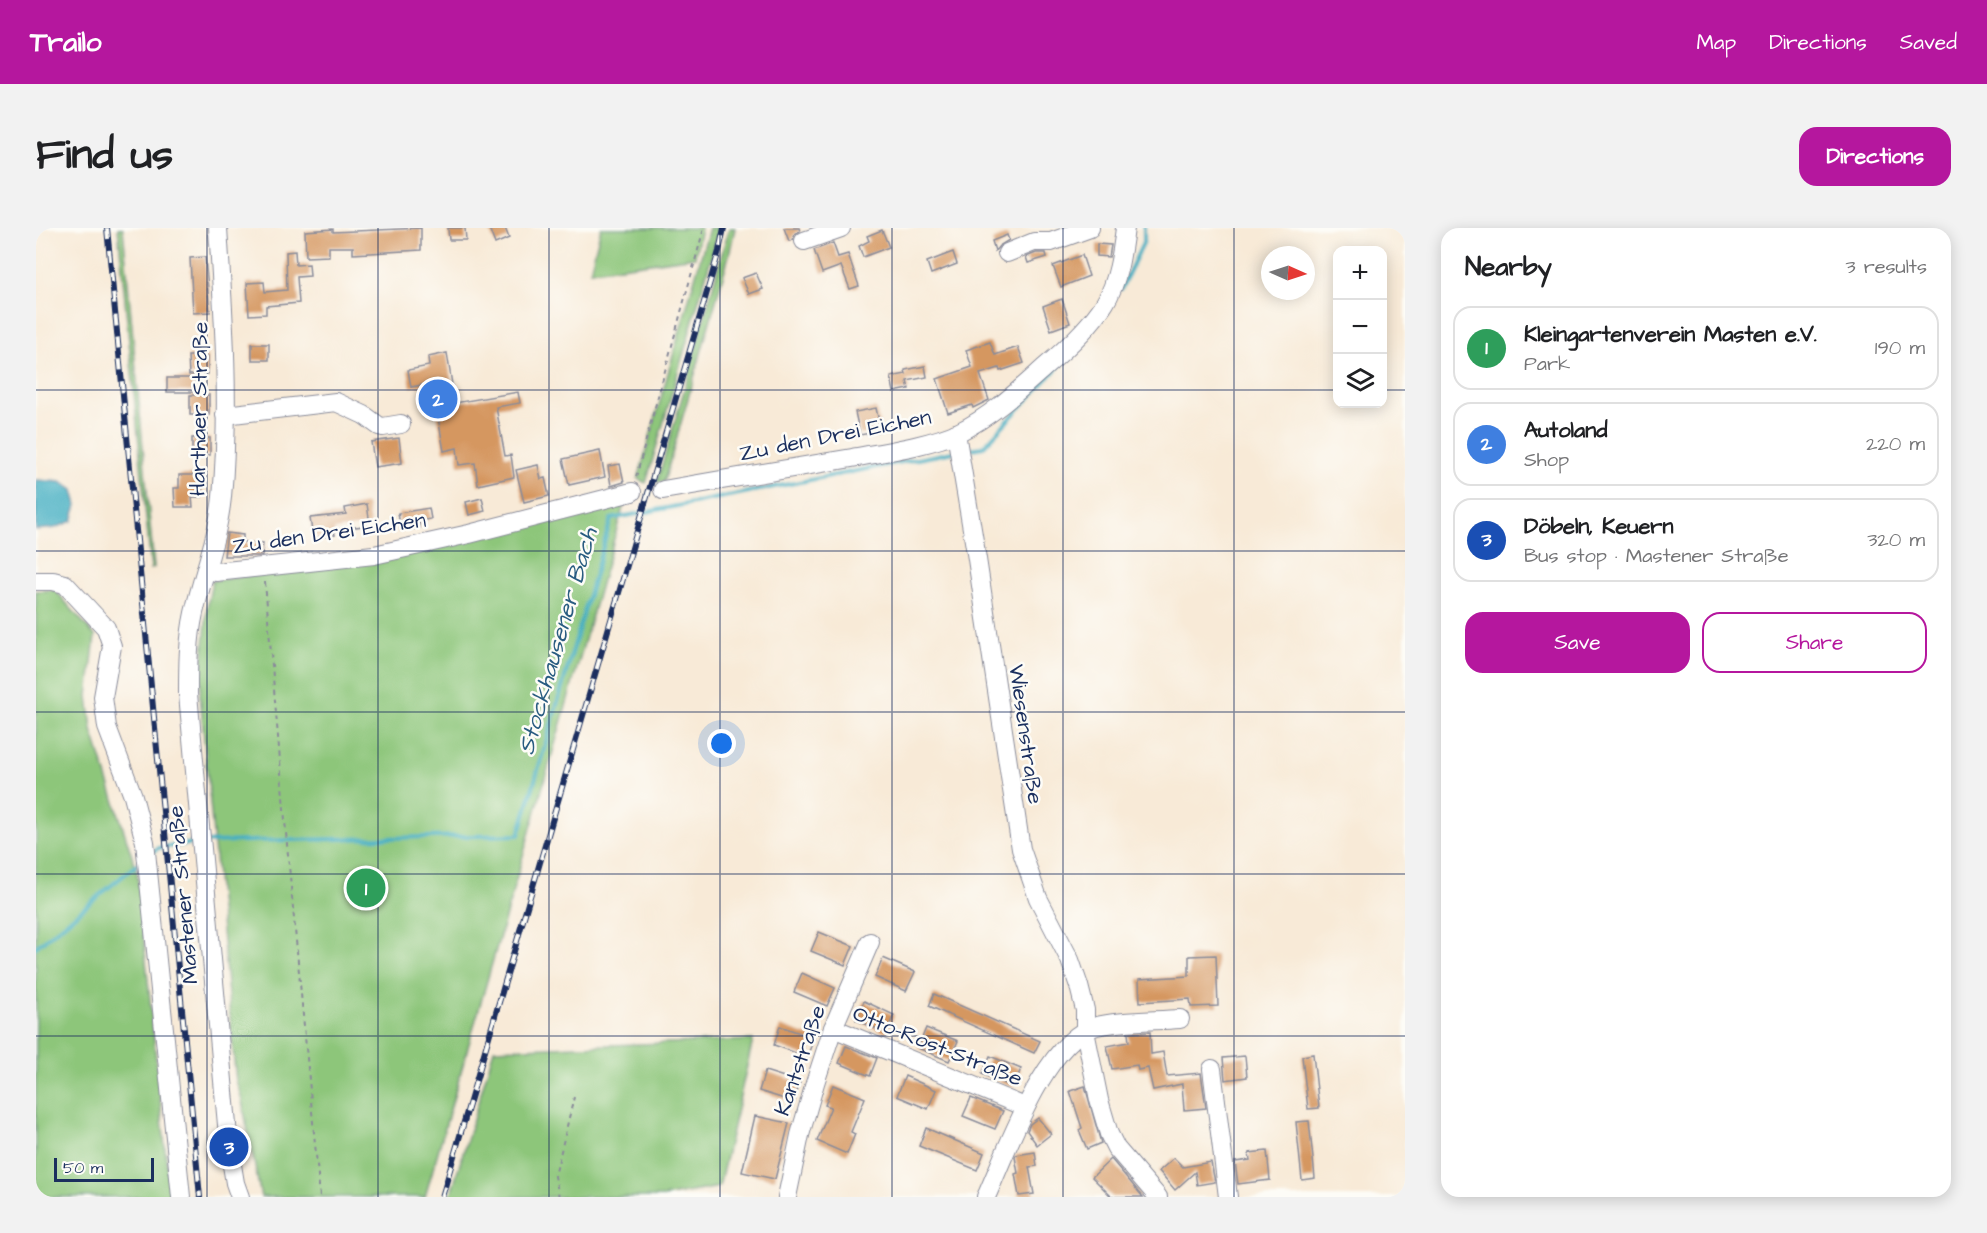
<!DOCTYPE html>
<html lang="en">
<head>
<meta charset="utf-8">
<style>
	:root { --surface:#fff; --page:#f2f2f2; --text:#202124; --muted:#757577; --line:#e0e0e0; --accent:#b5179e }
	body { margin:0; font-family:"Architects Daughter",sans-serif; background:var(--page); color:var(--text) }
	.controls { position:absolute; right:18px; top:18px; display:grid; overflow:hidden; border-radius:12px; box-shadow:0 3px 15px #0003 }
	.controls button { width:54px; height:54px; display:grid; place-items:center; padding:0; border:0; border-bottom:2px solid var(--line); background:var(--surface); color:var(--text); font:30px sans-serif }
	.compass { position:absolute; left:1225px; top:18px; width:54px; height:54px; border-radius:50%; background:var(--surface); box-shadow:0 3px 15px #0003; rotate:93deg }
	.scale { position:absolute; left:18px; bottom:15px; width:100px; box-sizing:border-box; padding-left:6px; border:3px solid #1b2f5e; border-top:0; font-size:16px; line-height:21px; white-space:nowrap; color:#1b2f5e; -webkit-text-stroke:4px #fdfcf7; paint-order:stroke }
	.you { position:absolute; left:686px; top:516px; width:21px; height:21px; margin:-15px; border:4px solid #fff; border-radius:50%; background:#1a73e8; box-shadow:0 0 0 9px #1a73e833 }
	.badge { display:grid; place-items:center; width:39px; height:39px; border-radius:50%; background:var(--accent); color:#fff; font-size:20px; font-weight:700 }
	.pin { position:absolute; translate:-50% -50%; border:3px solid #fff; box-shadow:0 2px 6px #0006 }
	.list { margin:0; padding:0; list-style:none }
	h2 { display:flex; justify-content:space-between; align-items:center; height:78px; margin:0; padding:0 24px; font-size:26px }
	h2 small { font-size:20px; font-weight:400; color:var(--muted) }
	.list li { display:grid; grid-template-columns:39px 1fr auto; gap:18px; align-items:center; box-sizing:border-box; height:84px; margin:0 12px 12px; padding:0 12px; border:2px solid var(--line); border-radius:18px }
	.list b { display:block; font-size:22px; white-space:nowrap }
	.list p { margin:0; font-size:20px; white-space:nowrap; color:var(--muted) }
	.list em { font-size:20px; font-style:normal; color:var(--muted) }
	.actions { display:flex; gap:12px; padding:18px 24px }
	.actions a { flex:1; padding:14px 0; border:2px solid var(--accent); border-radius:18px; text-align:center; font-size:21px; color:var(--accent) }
	.actions .main { background:var(--accent); color:#fff }
	.icon { flex:none; width:33px; height:33px; fill:none; stroke:currentColor; stroke-width:2; stroke-linecap:round; stroke-linejoin:round }
	.map { position:relative; flex:none; width:1369px; height:969px; overflow:hidden; border-radius:18px }
	header { display:flex; align-items:center; gap:36px; box-sizing:border-box; height:84px; padding:0 30px; background:var(--accent); color:#fff }
	header strong { font-size:28px }
	nav { display:flex; gap:33px; margin-inline-start:auto; font-size:21px }
	.intro { display:flex; align-items:center; justify-content:space-between; box-sizing:border-box; height:144px; padding:0 36px }
	h1 { margin:0; font-size:42px }
	.button { padding:15px 27px; border-radius:18px; background:var(--accent); color:#fff; font-size:21px; font-weight:700 }
	main { display:flex; gap:36px; padding:0 36px }
	aside { flex:1; background:var(--surface); border-radius:18px; box-shadow:0 3px 15px #0003 }
	.map>svg:first-child { display:block }
	.green { fill:#8dc67a; stroke:#547a6c; stroke-width:1.5 }
	.water { fill:#44afc2; stroke:#306f90; stroke-width:1.5 }
	.lines { fill:none; stroke-linecap:round; stroke-linejoin:round }
	.stream { stroke:#44afc2; stroke-width:4 }
	.building { fill:#d59761 }
	.minor-casing { stroke:#8a8c9a; stroke-width:20 }
	.path { stroke:#8a8c9a; stroke-width:2; stroke-dasharray:4.5 4.5; stroke-linecap:butt }
	.minor { stroke:#fff; stroke-width:18 }
	.rail-casing { stroke:#1b2f5e; stroke-width:6 }
	.rail { stroke:#fdfcf7; stroke-width:4; stroke-dasharray:11; stroke-linecap:butt }
	.grid { fill:none; stroke:#1b2f5e; stroke-width:1.5; stroke-opacity:0.55 }
	.labels { text-anchor:middle; stroke-width:5; stroke-linejoin:round; paint-order:stroke }
	.street-label { font-size:22px; fill:#1b2f5e; stroke:#fdfcf7 }
	.water-label { font-size:24px; font-style:italic; fill:#295c81; stroke:#fdfcf7 }
</style>
</head>
<body>
<header>
<strong>Trailo</strong>
<nav><a>Map</a><a>Directions</a><a>Saved</a></nav>
</header>
<div class="intro"><h1>Find us</h1><a class="button">Directions</a></div>
<main>
<div class="map">
<svg width="1369" height="969" viewBox="0 0 1369 969">
	<rect width="100%" height="100%" fill="#fdfcf7"/>
	<filter id="ink" filterUnits="userSpaceOnUse"><feTurbulence type="fractalNoise" baseFrequency=".0167" numOctaves="2"/><feDisplacementMap in="SourceGraphic" scale="12" xChannelSelector="R" yChannelSelector="G"/><feConvolveMatrix kernelMatrix="1 2 1 2 8 2 1 2 1" color-interpolation-filters="sRGB"/></filter>
	<filter id="wash" filterUnits="userSpaceOnUse"><feTurbulence type="fractalNoise" baseFrequency=".008" numOctaves="4" result="noise"/><feDisplacementMap in="SourceGraphic" scale="24" xChannelSelector="R" yChannelSelector="G"/><feGaussianBlur stdDeviation="1.35" result="paint"/><feColorMatrix in="noise" values="0 0 0 0 0 0 0 0 0 0 0 0 0 0 0 0 0 1.4 0 .05"/><feComposite in="paint" operator="in"/></filter>
	<g filter="url(#wash)">
		<rect width="100%" height="100%" fill="#f8ead7"/>
		<!-- green -->
		<g class="green">
			<polygon points="82,0 87,0 118,340 115,341"/>
			<polygon points="565,0 665,0 659,29 554,43"/>
			<polygon points="673,0 682,0 677,23 610,255 602,251"/>
			<polygon points="693,0 699,0 693,27 628,254 621,254 652,149"/>
			<polygon points="590,269 389,969 225,969 205,868 200,853 164,467 171,380 176,353 340,330"/>
			<polygon points="19,362 59,408 52,468 56,502 101,644 134,969 0,969 0,363"/>
			<polygon points="717,812 683,959 627,969 414,969 458,821"/>
		</g>
		<!-- water -->
		<polygon class="water" points="0,252 25,254 37,262 41,277 36,293 19,300 0,302"/>
		<g class="lines">
			<!-- stream -->
			<g class="stream">
				<polyline points="1085,61 1108,13 1108,0"/>
				<polyline points="927,222 947,219 1025,136"/>
				<polyline points="169,614 483,607 575,291 917,224"/>
				<polyline points="117,624 122,620 159,615"/>
				<polyline points="0,719 104,634"/>
			</g>
		</g>
		<g id="blocks">
			<!-- building -->
			<g class="building">
				<polygon points="385,0 385,22 317,26 317,19 293,19 293,28 270,29 269,3 297,1 297,4"/>
				<polygon points="412,0 429,0 430,12 413,12"/>
				<polygon points="453,0 469,0 473,10 459,16"/>
				<polygon points="748,0 763,0 764,3 759,6 757,12 753,13"/>
				<polygon points="846,2 853,19 827,29 823,18 833,13 831,8"/>
				<polygon points="971,7 973,12 963,18 959,23 956,13"/>
				<polygon points="797,15 802,29 812,26 823,58 814,61 805,38 786,45 778,22"/>
				<polygon points="1061,16 1075,17 1073,29 1061,28"/>
				<polygon points="259,23 260,37 273,36 274,48 261,49 263,75 230,78 230,86 213,87 211,55 228,54 229,64 251,62 250,24"/>
				<polygon points="917,24 921,36 895,46 891,34"/>
				<polygon points="1000,25 1010,25 1011,29 992,35 990,29"/>
				<polygon points="1046,27 1053,48 1025,59 1017,38"/>
				<polygon points="169,29 174,84 157,85 154,30"/>
				<polygon points="720,45 727,61 713,66 706,50"/>
				<polygon points="1026,71 1034,95 1015,102 1007,78"/>
				<polygon points="954,114 959,127 982,119 988,135 964,143 963,140 944,146 953,172 937,180 936,177 912,185 901,151 936,139 930,122"/>
				<rect x="216" y="116" width="17" height="16"/>
				<polygon points="411,125 419,175 482,164 484,175 460,179 469,228 475,227 478,249 442,257 439,235 423,237 421,220 408,223 396,155 375,159 372,142 393,138 392,129"/>
				<polygon points="152,128 172,128 172,146 153,147"/>
				<polygon points="889,138 891,149 871,153 873,161 858,164 855,149 870,146 869,142"/>
				<rect x="131" y="150" width="28" height="14"/>
				<rect x="154" y="167" width="19" height="20"/>
				<polygon points="840,180 845,203 824,207 819,184"/>
				<rect x="156" y="210" width="18" height="17"/>
				<polygon points="363,210 366,235 339,239 335,214"/>
				<polygon points="564,223 569,249 533,257 527,231"/>
				<polygon points="584,236 588,254 575,258 572,238"/>
				<polygon points="502,237 505,251 509,250 513,268 488,274 480,242"/>
				<polygon points="143,247 166,247 166,269 156,269 157,279 139,279 138,260 143,260"/>
				<polygon points="446,270 449,283 433,287 430,274"/>
				<polygon points="331,276 334,297 298,302 299,307 277,310 274,290 310,286 309,280"/>
				<polygon points="393,280 395,291 383,293 384,300 365,303 362,285"/>
				<polygon points="191,305 207,307 207,314 227,315 226,328 188,328"/>
				<polygon points="783,704 817,718 809,737 775,723"/>
				<polygon points="1180,727 1182,778 1155,779 1154,771 1104,774 1103,751 1153,748 1153,728"/>
				<polygon points="847,730 879,744 870,763 839,749"/>
				<polygon points="766,745 799,760 791,778 758,764"/>
				<polygon points="898,766 1004,813 998,825 893,778"/>
				<polygon points="828,773 858,787 850,805 820,792"/>
				<polygon points="744,798 778,810 771,829 738,817"/>
				<polygon points="890,800 922,813 913,833 882,820"/>
				<polygon points="1114,804 1115,826 1127,824 1131,848 1165,845 1170,880 1148,882 1146,856 1117,862 1112,840 1102,842 1101,837 1076,841 1071,818 1093,814 1092,805"/>
				<polygon points="810,818 841,830 834,848 803,835"/>
				<polygon points="1277,826 1283,880 1272,881 1266,828"/>
				<polygon points="954,828 985,841 977,859 946,846"/>
				<polygon points="1209,828 1211,849 1189,852 1187,830"/>
				<polygon points="729,843 764,854 758,874 723,863"/>
				<polygon points="869,848 900,862 892,881 861,868"/>
				<polygon points="797,857 829,870 815,904 819,906 811,926 781,913 795,879 789,877"/>
				<polygon points="1049,858 1065,915 1051,921 1043,902 1046,900 1034,863"/>
				<polygon points="935,870 967,883 959,901 927,888"/>
				<polygon points="719,888 753,895 739,951 706,944"/>
				<polygon points="1002,890 1015,906 1001,917 991,903 994,896"/>
				<polygon points="1273,893 1279,950 1266,952 1260,894"/>
				<polygon points="890,900 948,925 941,942 883,918"/>
				<polygon points="1231,923 1234,952 1202,956 1199,934 1214,932 1213,925"/>
				<polygon points="999,924 1001,938 993,939 998,966 983,968 979,946 982,945 979,929 980,927"/>
				<polygon points="1138,930 1147,939 1175,934 1179,954 1161,957 1159,944 1139,962 1123,943"/>
				<polygon points="1075,931 1107,969 1076,969 1056,949"/>
			</g>
		</g>
	</g>
	<g filter="url(#ink)">
		<use href="#blocks" fill-opacity="0" stroke="#8a8c9a" stroke-width="1.5"/>
		<g class="lines">
			<!-- minor casing -->
			<g class="minor-casing">
				<g id="minor">
					<path d="M182,0C188,89 194,180 186,269C182,309 167,346 158,385C152,412 152,439 152,466L193,919L199,955L204,969"/>
					<polyline points="768,13 805,0"/>
					<polyline points="971,25 998,14 1015,14 1054,0"/>
					<polyline points="189,187 300,174 328,187 343,198 347,199 365,196"/>
					<polyline points="920,205 941,331 985,621 1002,670 1034,732 1043,758 1049,782 1049,803 1063,872 1073,906 1080,920 1122,969"/>
					<path d="M627,262C690,251 754,241 816,230C848,224 895,217 923,204C956,188 983,162 1010,138C1031,120 1054,99 1069,75C1082,54 1086,24 1089,0"/>
					<polyline points="171,340 180,344 338,327 433,306 596,264"/>
					<polyline points="0,353 17,353 29,356 70,400 76,418 67,469 71,499 97,568 109,614 145,969"/>
					<polyline points="797,800 989,879"/>
					<polyline points="1176,841 1192,969"/>
					<polyline points="751,969 764,907 779,855 797,800 834,714"/>
					<path d="M950,969C970,925 1010,809 1061,798C1086,792 1117,793 1144,791"/>
				</g>
			</g>
			<!-- path -->
			<g class="path">
				<polyline points="600,249 668,0"/>
				<polyline points="229,354 251,616 284,969"/>
				<polyline points="523,969 519,948 538,869"/>
			</g>
			<!-- minor -->
			<use href="#minor" class="minor"/>
			<!-- rail casing -->
			<g class="rail-casing">
				<g id="rail">
					<polyline points="71,0 164,969"/>
					<polyline points="406,969 683,23 688,0"/>
				</g>
			</g>
			<!-- rail -->
			<use href="#rail" class="rail"/>
		</g>
	</g>
	<!-- grid -->
	<path class="grid" d="M171,0V969M342,0V969M513,0V969M684,0V969M856,0V969M1027,0V969M1198,0V969M0,162H1302M1346,162H1369M0,323H1369M0,484H1369M0,646H1369M0,808H1369"/>
	<g class="labels">
		<!-- street labels -->
		<g class="street-label">
			<text transform="translate(162 181) rotate(-89)" y="8">Harthaer Straße</text>
			<text transform="translate(799 206) rotate(-11)" y="8">Zu den Drei Eichen</text>
			<text transform="translate(293 304) rotate(-8)" y="8">Zu den Drei Eichen</text>
			<text transform="translate(991 506) rotate(82)" y="8">Wiesenstraße</text>
			<text transform="translate(146 667) rotate(-95)" y="8">Mastener Straße</text>
			<text transform="translate(902 817) rotate(22)" y="8">Otto-Rost-Straße</text>
			<text transform="translate(763 832) rotate(-71)" y="8">Kantstraße</text>
		</g>
		<!-- water labels -->
		<g class="water-label">
			<text transform="translate(521 413) rotate(-74)" y="8">Stockhausener Bach</text>
		</g>
	</g>
</svg>
<div class="controls">
<button>+</button>
<button>−</button>
<button><svg class="icon" aria-label="layers" viewBox="0 0 24 24"><path d="M12 4l9 5-9 5-9-5zM3 14l9 5 9-5"/></svg></button>
</div>
<svg class="compass" viewBox="-18 -18 36 36"><path d="M0-13l5 13h-10z" fill="#e53935"/><path d="M0 13l5-13h-10z" fill="#757577"/></svg>
<div class="scale">50 m</div>
<div class="you"></div>
<div class="pin badge" style="left:330px;top:660px;background:#2e9e5b">1</div>
<div class="pin badge" style="left:402px;top:171px;background:#3f7fe0">2</div>
<div class="pin badge" style="left:193px;top:919px;background:#1a4fb4">3</div>
</div>
<aside>
<h2>Nearby<small>3 results</small></h2>
<ul class="list">
<li><span class="badge" style="background:#2e9e5b">1</span><div><b>Kleingartenverein Masten e.V.</b><p>Park</p></div><em>190 m</em></li>
<li><span class="badge" style="background:#3f7fe0">2</span><div><b>Autoland</b><p>Shop</p></div><em>220 m</em></li>
<li><span class="badge" style="background:#1a4fb4">3</span><div><b>Döbeln, Keuern</b><p>Bus stop · Mastener Straße</p></div><em>320 m</em></li>
</ul>
<div class="actions"><a class="main">Save</a><a>Share</a></div>
</aside>
</main>
</body>
</html>
